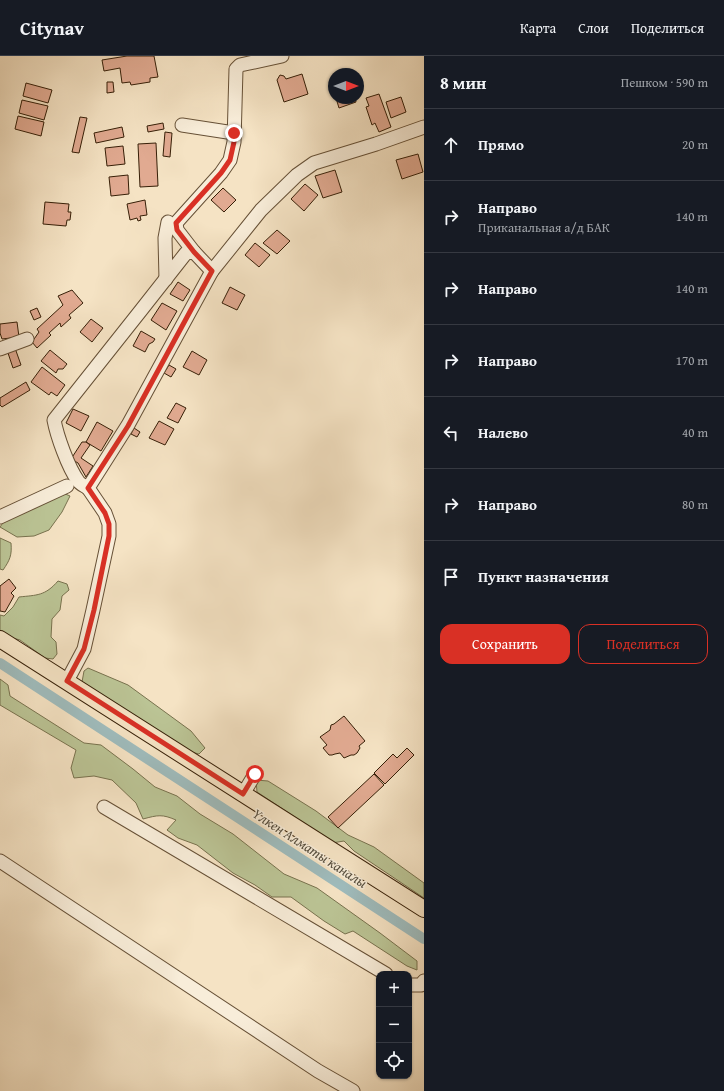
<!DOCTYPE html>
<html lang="ru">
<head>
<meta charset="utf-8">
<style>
	:root { --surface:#171b24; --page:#20242c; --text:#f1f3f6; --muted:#9ea1a6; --line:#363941; --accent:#d93025 }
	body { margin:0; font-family:"Gentium Book Plus",serif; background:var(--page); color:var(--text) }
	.controls { position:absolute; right:12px; bottom:12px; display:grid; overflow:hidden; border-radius:8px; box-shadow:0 1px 3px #0004 }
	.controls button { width:36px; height:36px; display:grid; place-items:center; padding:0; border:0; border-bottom:1px solid var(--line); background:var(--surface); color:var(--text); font:20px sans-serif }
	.compass { position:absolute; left:328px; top:12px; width:36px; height:36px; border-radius:50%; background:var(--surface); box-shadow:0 1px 3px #0004; rotate:90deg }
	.stop { position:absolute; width:12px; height:12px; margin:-9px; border:3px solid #d93025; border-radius:50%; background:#fff }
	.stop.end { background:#d93025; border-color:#fff; box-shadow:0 1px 4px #0008 }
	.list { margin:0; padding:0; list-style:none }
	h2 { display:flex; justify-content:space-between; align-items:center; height:52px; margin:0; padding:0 16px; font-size:17px }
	h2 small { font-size:13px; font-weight:400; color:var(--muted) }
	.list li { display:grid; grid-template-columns:26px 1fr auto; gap:12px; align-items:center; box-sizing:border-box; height:72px; padding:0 16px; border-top:1px solid var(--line) }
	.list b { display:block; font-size:15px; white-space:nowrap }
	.list p { margin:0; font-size:13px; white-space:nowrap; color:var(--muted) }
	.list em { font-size:13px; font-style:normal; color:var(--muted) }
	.actions { display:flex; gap:8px; padding:12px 16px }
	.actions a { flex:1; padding:9px 0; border:1px solid var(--accent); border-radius:12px; text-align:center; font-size:14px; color:var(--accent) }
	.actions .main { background:var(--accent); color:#fff }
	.icon { flex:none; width:22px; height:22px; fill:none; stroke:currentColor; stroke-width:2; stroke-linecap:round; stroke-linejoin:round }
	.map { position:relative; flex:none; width:424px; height:1035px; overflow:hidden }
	header { display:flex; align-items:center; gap:24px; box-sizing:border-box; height:56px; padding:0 20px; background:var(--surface); border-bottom:1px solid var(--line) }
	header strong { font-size:19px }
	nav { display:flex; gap:22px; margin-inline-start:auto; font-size:14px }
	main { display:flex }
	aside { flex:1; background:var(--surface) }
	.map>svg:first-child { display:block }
	.green { fill:#bbc495; stroke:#78724e }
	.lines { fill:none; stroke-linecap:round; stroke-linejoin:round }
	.canal { stroke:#9fbcbd; stroke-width:10 }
	.building { fill:#e1aa91; stroke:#361f07 }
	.minor-casing { stroke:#665036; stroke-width:15 }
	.major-casing { stroke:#361f07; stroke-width:18 }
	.minor { stroke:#f8edd9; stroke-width:13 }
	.major { stroke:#f5e3c4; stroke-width:16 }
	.route { stroke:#d93025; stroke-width:5 }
	.labels { text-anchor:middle; stroke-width:3; stroke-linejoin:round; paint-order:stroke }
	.water-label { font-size:14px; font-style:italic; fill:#564e3e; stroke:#f8edd9 }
</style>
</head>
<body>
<header>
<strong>Citynav</strong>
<nav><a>Карта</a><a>Слои</a><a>Поделиться</a></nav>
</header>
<main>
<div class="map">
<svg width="424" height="1035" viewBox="0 0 424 1035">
	<rect width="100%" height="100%" fill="#f5e3c4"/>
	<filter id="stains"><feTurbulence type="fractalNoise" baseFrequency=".005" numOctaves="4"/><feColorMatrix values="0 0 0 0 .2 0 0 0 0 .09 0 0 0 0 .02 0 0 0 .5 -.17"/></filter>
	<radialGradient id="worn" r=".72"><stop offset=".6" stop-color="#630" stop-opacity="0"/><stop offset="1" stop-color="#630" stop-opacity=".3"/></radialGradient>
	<!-- green -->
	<g class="green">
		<polygon points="61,436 70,440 62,456 49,474 34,480 17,481 0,471 5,464"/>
		<path d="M0,482L11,487C12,499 10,504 3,514L0,513Z"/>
		<path d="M58,525L67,528L69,534L62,540L60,554L52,563L51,581L56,586L57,598L53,603L45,602L20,584L9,581L0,576V559L4,560L13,551L19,541C37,539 45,540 58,525Z"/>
		<polygon points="88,612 128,629 191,675 205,692 199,698 187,695 82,626 84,615"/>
		<path d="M0,623L8,629L10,640L84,687L101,689L133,713L155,731L177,740L200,758L233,778L284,818L317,832L380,877L417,905V914L407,910L353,875L345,878L324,865L291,841H272L255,829L233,817L197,789L178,782L167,774L176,764C162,758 158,759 143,763L136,747L112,724L94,720L74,722L71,712L76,694L0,649Z"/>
		<polygon points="256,724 268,725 316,755 348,779 374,791 424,827 424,842 354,795 344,785 332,787 304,767 257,736"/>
	</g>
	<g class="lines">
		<!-- canal -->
		<polyline class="canal" points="0,607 424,883"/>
	</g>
	<!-- building -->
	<g class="building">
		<polygon points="127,0 154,0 158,21 150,22 150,26 131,29 130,26 122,27 120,12 104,15 102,4"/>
		<polygon points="302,18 308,38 284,46 277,24 280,19 284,20 286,23"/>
		<polygon points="107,26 113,26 114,36 107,37"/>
		<polygon points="26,27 52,34 48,47 23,40"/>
		<polygon points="379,38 391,71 379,76 375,67 372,69 366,51 369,50 366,42"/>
		<polygon points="401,41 406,56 391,62 386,46"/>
		<polygon points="336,42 355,42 356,46 339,52"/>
		<polygon points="22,44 48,50 44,64 19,57"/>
		<polygon points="18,60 44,66 41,80 15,73"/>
		<polygon points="80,61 87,62 79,97 72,96"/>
		<polygon points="163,67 164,73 148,76 147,70"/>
		<polygon points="122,71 124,81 96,87 94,77"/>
		<polygon points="165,76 172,77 170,101 163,100"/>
		<polygon points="156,87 158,130 140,131 138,88"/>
		<polygon points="123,90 125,108 107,110 105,92"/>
		<polygon points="418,98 423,116 402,123 396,104"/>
		<polygon points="335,114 342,136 323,142 315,120"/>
		<polygon points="128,119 129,138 111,140 109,121"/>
		<polygon points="305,128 318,139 304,155 291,143"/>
		<polygon points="223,132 236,144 224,156 211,144"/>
		<polygon points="145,144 147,159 140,160 141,164 138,165 137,162 130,164 127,148"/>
		<polygon points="45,146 69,148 68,156 71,156 70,164 67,164 66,170 43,168"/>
		<polygon points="277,174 290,185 277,198 263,187"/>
		<polygon points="255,187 270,199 259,211 245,199"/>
		<polygon points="178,226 190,234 183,245 170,238"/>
		<polygon points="230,231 245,239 237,254 222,247"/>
		<polygon points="72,234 83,247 69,259 71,262 61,271 60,267 49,277 51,279 37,292 32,286 39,276 37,273 63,249 58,240"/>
		<polygon points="162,247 177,255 166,274 151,264"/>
		<polygon points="37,252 41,261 34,264 30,255"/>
		<polygon points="91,263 103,272 92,286 80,276"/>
		<polygon points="17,266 19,281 2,283 0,277 0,268"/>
		<polygon points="141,275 155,283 153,286 149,288 145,296 133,290"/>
		<polygon points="15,292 21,309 13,312 8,297 0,299 0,297"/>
		<polygon points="50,294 67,308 63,313 58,313 56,317 41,305"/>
		<polygon points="192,295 207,304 199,319 183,311"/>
		<polygon points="169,309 176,313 171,321 164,317"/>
		<polygon points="42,311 65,329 57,340 51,336 49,339 31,326"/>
		<polygon points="26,326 30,334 2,351 0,349 0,342"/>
		<polygon points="176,347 186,352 178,367 167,362"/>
		<polygon points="73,353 89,360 81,375 66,367"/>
		<polygon points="159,365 174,373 165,389 149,382"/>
		<polygon points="97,366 113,375 101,395 86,386"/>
		<polygon points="134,372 140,376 137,381 131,378"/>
		<polygon points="82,386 86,386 90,389 81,402 93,410 86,421 78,407 71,403"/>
		<polygon points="9,523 16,532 11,537 14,540 5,556 0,555 0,530"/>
		<polygon points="344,660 365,685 359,690 360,692 357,697 354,699 351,699 344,702 340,697 335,698 332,699 329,699 323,692 327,689 320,681 330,674 331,669 334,668"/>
		<polygon points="407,692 414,699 385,728 374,717 393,698 397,702"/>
		<polygon points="374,718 384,729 338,772 328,761"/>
	</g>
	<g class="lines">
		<!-- minor casing -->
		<g class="minor-casing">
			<g id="minor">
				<polyline points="182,69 234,77"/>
				<polyline points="194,196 177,174 176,167 221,117 230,104 234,86 236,13 240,9 282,0"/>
				<polyline points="166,223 165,182 168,166"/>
				<polyline points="0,293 27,283"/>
				<path d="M88,432C85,430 80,428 78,425C68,411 57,380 54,364L142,253L186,197L194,196L212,215"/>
				<polyline points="0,461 67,430"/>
				<polyline points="67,625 84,593 93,554 109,480 109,468 105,457 88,432 128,369 212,215 261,154 297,119 314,107 376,88 424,71"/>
				<polyline points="243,738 255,718"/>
				<polyline points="104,751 386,918"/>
				<polyline points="0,805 318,1015 353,1035"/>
				<polyline points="409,929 421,929 424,925"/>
			</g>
		</g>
		<!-- major casing -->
		<g class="major-casing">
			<polyline id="major" points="0,583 424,853"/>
		</g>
		<!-- minor -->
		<use href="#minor" class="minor"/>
		<!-- major -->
		<use href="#major" class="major"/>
	</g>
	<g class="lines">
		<!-- route -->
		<polyline class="route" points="234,77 234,86 230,104 221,117 176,167 177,174 194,196 212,215 128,370 88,432 105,457 109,468 109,480 94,554 84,593 67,625 243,738 255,718"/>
	</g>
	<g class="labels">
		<!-- water labels -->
		<g class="water-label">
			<text transform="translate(310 792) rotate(33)" y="5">Үлкен Алматы каналы</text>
		</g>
	</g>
	<rect width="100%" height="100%" filter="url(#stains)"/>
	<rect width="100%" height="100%" fill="url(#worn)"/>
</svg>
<div class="controls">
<button>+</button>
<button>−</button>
<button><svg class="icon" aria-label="locate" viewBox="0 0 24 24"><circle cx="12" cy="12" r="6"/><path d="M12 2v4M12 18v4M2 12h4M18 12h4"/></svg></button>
</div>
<svg class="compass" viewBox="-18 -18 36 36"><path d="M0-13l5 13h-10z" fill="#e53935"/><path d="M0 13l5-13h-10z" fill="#9ea1a6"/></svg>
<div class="stop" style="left:255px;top:718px"></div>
<div class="stop end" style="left:234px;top:77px"></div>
</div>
<aside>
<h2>8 мин<small>Пешком · 590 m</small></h2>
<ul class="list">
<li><svg class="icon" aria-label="ahead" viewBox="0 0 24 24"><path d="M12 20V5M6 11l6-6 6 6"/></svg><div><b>Прямо</b></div><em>20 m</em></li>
<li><svg class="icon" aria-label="right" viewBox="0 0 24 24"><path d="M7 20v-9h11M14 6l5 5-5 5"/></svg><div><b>Направо</b><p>Приканальная а/д БАК</p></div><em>140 m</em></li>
<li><svg class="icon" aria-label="right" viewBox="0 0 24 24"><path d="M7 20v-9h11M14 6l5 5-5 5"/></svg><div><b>Направо</b></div><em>140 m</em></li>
<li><svg class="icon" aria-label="right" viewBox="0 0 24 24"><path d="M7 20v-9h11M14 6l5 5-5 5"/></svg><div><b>Направо</b></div><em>170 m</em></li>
<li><svg class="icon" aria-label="left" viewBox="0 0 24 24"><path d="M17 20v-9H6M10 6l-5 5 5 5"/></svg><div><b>Налево</b></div><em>40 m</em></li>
<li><svg class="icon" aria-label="right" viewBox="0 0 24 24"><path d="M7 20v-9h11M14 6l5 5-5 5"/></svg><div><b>Направо</b></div><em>80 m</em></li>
<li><svg class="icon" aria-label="arrive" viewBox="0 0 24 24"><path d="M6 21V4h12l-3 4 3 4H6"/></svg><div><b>Пункт назначения</b></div></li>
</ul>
<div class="actions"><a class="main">Сохранить</a><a>Поделиться</a></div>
</aside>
</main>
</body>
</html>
